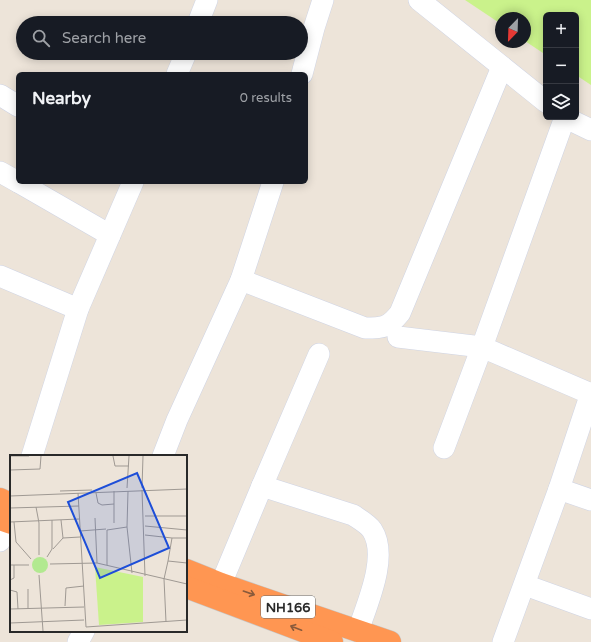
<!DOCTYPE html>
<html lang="en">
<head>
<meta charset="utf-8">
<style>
	:root { --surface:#171b24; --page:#242831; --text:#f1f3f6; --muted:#9ea1a6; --line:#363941 }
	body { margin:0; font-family:"Varela Round",sans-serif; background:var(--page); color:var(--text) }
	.controls { position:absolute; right:12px; top:12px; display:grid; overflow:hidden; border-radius:6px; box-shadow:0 2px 10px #0003 }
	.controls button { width:36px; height:36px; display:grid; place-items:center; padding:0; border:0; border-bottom:1px solid var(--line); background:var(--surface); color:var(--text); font:20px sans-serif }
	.compass { position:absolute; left:495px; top:12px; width:36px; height:36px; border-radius:50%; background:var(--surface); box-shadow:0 2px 10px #0003; rotate:203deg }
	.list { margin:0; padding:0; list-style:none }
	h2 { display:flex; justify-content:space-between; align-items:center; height:52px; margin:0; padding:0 16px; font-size:17px }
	h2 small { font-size:13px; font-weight:400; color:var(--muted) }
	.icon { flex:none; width:22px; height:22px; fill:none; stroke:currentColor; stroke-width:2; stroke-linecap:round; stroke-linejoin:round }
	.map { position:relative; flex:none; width:591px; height:642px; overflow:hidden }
	.search { position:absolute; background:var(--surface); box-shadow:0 2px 10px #0003; left:16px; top:16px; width:292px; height:44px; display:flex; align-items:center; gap:10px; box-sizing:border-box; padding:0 14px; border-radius:22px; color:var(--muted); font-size:15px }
	.panel { position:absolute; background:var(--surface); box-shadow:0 2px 10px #0003; left:16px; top:72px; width:292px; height:112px; border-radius:6px }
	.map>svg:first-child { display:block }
	.pitch { fill:#caf28b }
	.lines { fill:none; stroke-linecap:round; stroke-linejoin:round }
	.minor-casing { stroke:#cfd4e4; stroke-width:22 }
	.highway-casing { stroke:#c7c7c7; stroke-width:23 }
	.minor { stroke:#fff; stroke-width:21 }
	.highway { stroke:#ff9652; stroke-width:22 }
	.oneway { stroke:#895a3b }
	.labels { text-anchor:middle; stroke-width:4; stroke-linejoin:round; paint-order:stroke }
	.shield { fill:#fff; stroke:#696969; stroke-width:1 }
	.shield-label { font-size:13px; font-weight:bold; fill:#292929 }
	.inset-road { fill:none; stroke:#9f9993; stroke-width:1 }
	.view { fill:#1d4ed8; fill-opacity:0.15; stroke:#1d4ed8; stroke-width:2 }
	.inset-edge { fill:none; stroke:#292929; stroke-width:2 }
</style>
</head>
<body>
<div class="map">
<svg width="591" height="642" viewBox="0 0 591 642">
	<rect width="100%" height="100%" fill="#ede4d9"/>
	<!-- pitch -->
	<polygon class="pitch" points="465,0 591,0 591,85 576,75 576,15 546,15 546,55 525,41 525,18 501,18 501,24"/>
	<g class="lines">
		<!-- minor casing -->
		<g class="minor-casing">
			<g id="minor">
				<polyline points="419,0 546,102"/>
				<polyline points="198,23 207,0"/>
				<polyline points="177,74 186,53"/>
				<polyline points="302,74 314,28 323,0"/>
				<polyline points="0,95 18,106"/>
				<polyline points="564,117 591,130"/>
				<polyline points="0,172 18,182"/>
				<polyline points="18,182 110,235"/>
				<polyline points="0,276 78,309"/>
				<path d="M241,280L365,328C383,328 388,328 400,313L502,67"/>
				<polyline points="398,337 482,347 591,394"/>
				<polyline points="444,448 482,347 565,117"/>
				<polyline points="32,456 78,309 133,182"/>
				<polyline points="163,456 177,420 241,280 273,182"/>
				<polyline points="262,486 319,354"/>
				<polyline points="559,489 591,500"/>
				<polyline points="0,541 8,522"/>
				<path d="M221,584L262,486L353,515C359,519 368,524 372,530C389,556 367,604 358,631"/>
				<polyline points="525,585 591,609"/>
				<polyline points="78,642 84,631"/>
				<polyline points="503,642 559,489 591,393"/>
			</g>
		</g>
		<!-- highway casing -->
		<g class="highway-casing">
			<g id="highway">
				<polyline points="0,499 11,504"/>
				<polyline points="0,519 11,523"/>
				<polyline points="186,570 221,584 390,642"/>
				<polyline points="186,587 332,642"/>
			</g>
		</g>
		<!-- minor -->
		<use href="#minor" class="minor"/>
		<!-- highway -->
		<use href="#highway" class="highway"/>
	</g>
	<!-- one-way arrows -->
	<defs><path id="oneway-shaft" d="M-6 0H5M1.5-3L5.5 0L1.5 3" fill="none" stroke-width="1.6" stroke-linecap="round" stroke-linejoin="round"/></defs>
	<g class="oneway">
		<use href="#oneway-shaft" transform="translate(249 593) rotate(19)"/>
		<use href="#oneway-shaft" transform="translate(296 628) rotate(-159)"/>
	</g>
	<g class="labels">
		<!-- shield labels -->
		<rect class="shield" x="261" y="596" width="54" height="22" rx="3"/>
		<g class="shield-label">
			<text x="288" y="612">NH166</text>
		</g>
	</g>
	<!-- overview -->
	<g transform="translate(10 455)">
		<rect width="177" height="177" fill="#ede4d9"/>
		<path d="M22 110a8 8 0 1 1 16 0a8 8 0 1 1-16 0Z" fill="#b2e990"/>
		<path d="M85,112L133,122V167L89,170Z" fill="#caf28b"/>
		<path class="inset-road" d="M0,1H19M103,1L105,11H119M0,15L30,14L31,1M117,33L119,1M132,33L133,1M132,35L135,121M50,36L82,35M118,36L117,72L122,118M68,38L76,172L177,165M86,38L88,48L92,50L104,49V36M0,41L177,34M26,52L29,68V100M0,53L69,51M135,61H177M85,63L87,108M51,65L53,83L70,82M0,67L69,64M4,67L6,87L21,104M104,68V49M135,71L177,75M70,76L96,74M135,80L162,83L158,106M162,83H177M43,94L53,83M37,102L42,94V65M40,109L87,108L177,129M0,110H19M97,110V75L117,72M29,120L33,176M0,125L4,123V110M18,134V153M0,135L7,137L8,154M55,151L56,133L74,131M0,154L74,152M156,167L154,124L158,106L177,108M0,168L74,165"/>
		<path class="view" d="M127,18L159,93L90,123L58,47Z"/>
		<rect width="177" height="177" class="inset-edge"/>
	</g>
</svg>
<div class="controls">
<button>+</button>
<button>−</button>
<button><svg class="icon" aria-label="layers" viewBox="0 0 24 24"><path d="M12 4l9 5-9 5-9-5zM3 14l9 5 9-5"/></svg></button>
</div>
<svg class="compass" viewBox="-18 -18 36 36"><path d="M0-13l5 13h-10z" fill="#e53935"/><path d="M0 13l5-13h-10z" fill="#9ea1a6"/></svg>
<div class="search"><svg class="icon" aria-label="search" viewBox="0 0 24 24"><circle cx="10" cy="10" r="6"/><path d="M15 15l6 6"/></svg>Search here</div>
<section class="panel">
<h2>Nearby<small>0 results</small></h2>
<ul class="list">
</ul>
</section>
</div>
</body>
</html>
